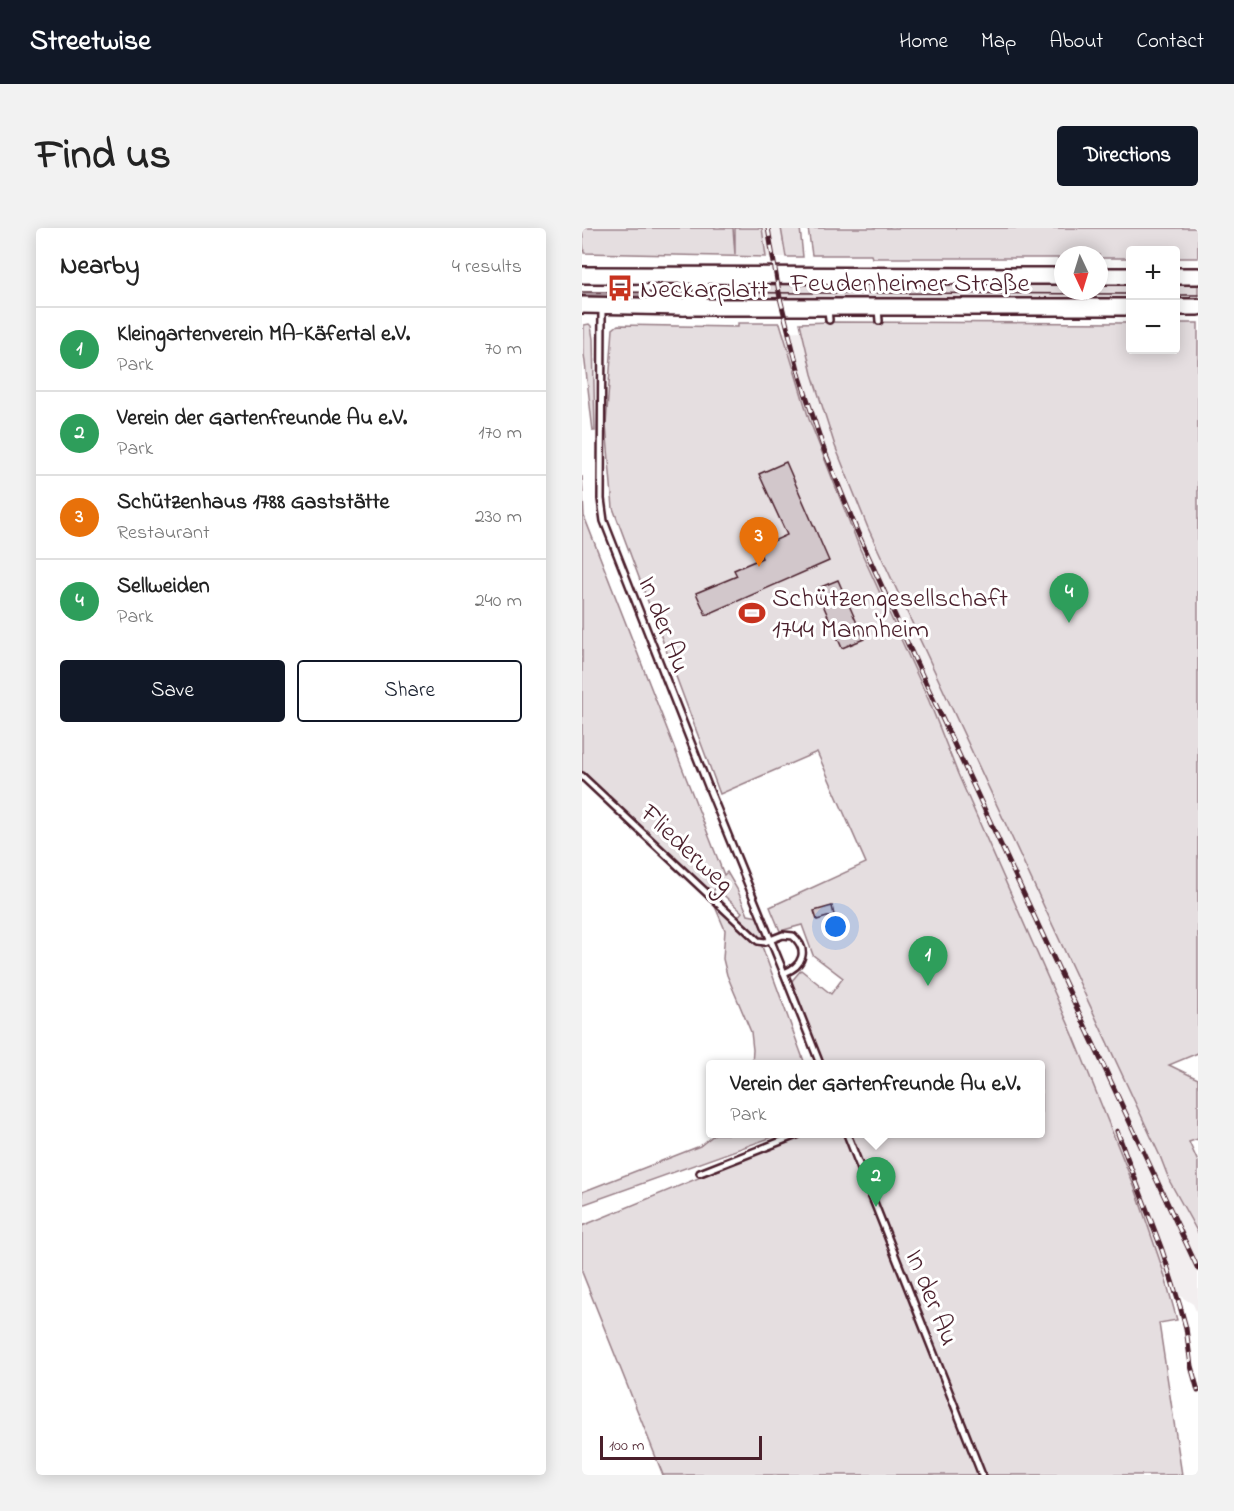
<!DOCTYPE html>
<html lang="en">
<head>
<meta charset="utf-8">
<style>
	:root { --surface:#fff; --page:#f2f2f2; --text:#222; --muted:#767676; --line:#e0e0e0; --accent:#111827 }
	body { margin:0; font-family:"Indie Flower",sans-serif; background:var(--page); color:var(--text) }
	.controls { position:absolute; right:18px; top:18px; display:grid; overflow:hidden; border-radius:6px; box-shadow:0 3px 15px #0003 }
	.controls button { width:54px; height:54px; display:grid; place-items:center; padding:0; border:0; border-bottom:2px solid var(--line); background:var(--surface); color:var(--text); font:30px sans-serif }
	.compass { position:absolute; left:472px; top:18px; width:54px; height:54px; border-radius:50%; background:var(--surface); box-shadow:0 3px 15px #0003; rotate:176deg }
	.scale { position:absolute; left:18px; bottom:15px; width:162px; box-sizing:border-box; padding-left:6px; border:3px solid #4a1f2b; border-top:0; font-size:16px; line-height:21px; white-space:nowrap; color:#4a1f2b; -webkit-text-stroke:4px #fff; paint-order:stroke }
	.you { position:absolute; left:254px; top:699px; width:21px; height:21px; margin:-15px; border:4px solid #fff; border-radius:50%; background:#1a73e8; box-shadow:0 0 0 9px #1a73e833 }
	.badge { display:grid; place-items:center; width:39px; height:39px; border-radius:50%; background:var(--accent); color:#fff; font-size:20px; font-weight:700 }
	.pin { position:absolute; translate:-50% -50px; filter:drop-shadow(0 2px 3px #0008) }
	.pin::after { content:''; position:absolute; top:32px; width:21px; height:18px; background:inherit; clip-path:polygon(0 0,100% 0,50% 100%) }
	.popup { position:absolute; left:124px; top:832px; width:339px; height:78px; box-sizing:border-box; display:grid; place-content:center; border-radius:6px; background:var(--surface); filter:drop-shadow(0 2px 4px #0005); font-size:20px; white-space:nowrap; color:var(--muted) }
	.popup b { font-size:22px; color:var(--text) }
	.popup::after { content:''; position:absolute; left:50%; top:100%; margin-left:-12px; border:12px solid transparent; border-top-color:var(--surface) }
	.list { margin:0; padding:0; list-style:none }
	h2 { display:flex; justify-content:space-between; align-items:center; height:78px; margin:0; padding:0 24px; font-size:26px }
	h2 small { font-size:20px; font-weight:400; color:var(--muted) }
	.list li { display:grid; grid-template-columns:39px 1fr auto; gap:18px; align-items:center; box-sizing:border-box; height:84px; padding:0 24px; border-top:2px solid var(--line) }
	.list b { display:block; font-size:22px; white-space:nowrap }
	.list p { margin:0; font-size:20px; white-space:nowrap; color:var(--muted) }
	.list em { font-size:20px; font-style:normal; color:var(--muted) }
	.actions { display:flex; gap:12px; padding:18px 24px }
	.actions a { flex:1; padding:14px 0; border:2px solid var(--accent); border-radius:6px; text-align:center; font-size:21px; color:var(--accent) }
	.actions .main { background:var(--accent); color:#fff }
	.map { position:relative; flex:none; width:616px; height:1247px; overflow:hidden; border-radius:6px }
	header { display:flex; align-items:center; gap:36px; box-sizing:border-box; height:84px; padding:0 30px; background:var(--accent); color:#fff }
	header strong { font-size:28px }
	nav { display:flex; gap:33px; margin-inline-start:auto; font-size:21px }
	.intro { display:flex; align-items:center; justify-content:space-between; box-sizing:border-box; height:144px; padding:0 36px }
	h1 { margin:0; font-size:42px }
	.button { padding:15px 27px; border-radius:6px; background:var(--accent); color:#fff; font-size:21px; font-weight:700 }
	main { display:flex; gap:36px; padding:0 36px }
	aside { flex:1; background:var(--surface); border-radius:6px; box-shadow:0 3px 15px #0003 }
	.map>svg:first-child { display:block }
	.built { fill:#f2eeef }
	.green { fill:#e5dee0; stroke:#987e86; stroke-width:1.5; fill-rule:evenodd }
	.building { fill:#d2c7cb; stroke:#4a1f2b; stroke-width:1.5 }
	.lines { fill:none; stroke-linecap:round; stroke-linejoin:round }
	.lane-casing { stroke:#4a1f2b; stroke-width:10 }
	.secondary-casing { stroke:#4a1f2b; stroke-width:20 }
	.lane { stroke:#fff; stroke-width:5 }
	.secondary { stroke:#fff; stroke-width:15 }
	.tram { stroke:#4a1f2b; stroke-width:1.5 }
	.rail-casing { stroke:#4a1f2b; stroke-width:5 }
	.rail { stroke:#fff; stroke-width:3; stroke-dasharray:9; stroke-linecap:butt }
	.labels { text-anchor:middle; stroke-width:6; stroke-linejoin:round; paint-order:stroke }
	.street-label { font-size:27px; fill:#4a1f2b; stroke:#fff }
	.poi-label { font-size:27px; fill:#4a1f2b; stroke:#fff; text-anchor:start }
</style>
</head>
<body>
<header>
<strong>Streetwise</strong>
<nav><a>Home</a><a>Map</a><a>About</a><a>Contact</a></nav>
</header>
<div class="intro"><h1>Find us</h1><a class="button">Directions</a></div>
<main>
<aside>
<h2>Nearby<small>4 results</small></h2>
<ul class="list">
<li><span class="badge" style="background:#2e9e5b">1</span><div><b>Kleingartenverein MA-Käfertal e.V.</b><p>Park</p></div><em>70 m</em></li>
<li><span class="badge" style="background:#2e9e5b">2</span><div><b>Verein der Gartenfreunde Au e.V.</b><p>Park</p></div><em>170 m</em></li>
<li><span class="badge" style="background:#e8710a">3</span><div><b>Schützenhaus 1788 Gaststätte</b><p>Restaurant</p></div><em>230 m</em></li>
<li><span class="badge" style="background:#2e9e5b">4</span><div><b>Sellweiden</b><p>Park</p></div><em>240 m</em></li>
</ul>
<div class="actions"><a class="main">Save</a><a>Share</a></div>
</aside>
<div class="map">
<svg width="616" height="1247" viewBox="0 0 616 1247">
	<rect width="100%" height="100%" fill="#fff"/>
	<filter id="ink" filterUnits="userSpaceOnUse"><feTurbulence type="fractalNoise" baseFrequency=".0167" numOctaves="2"/><feDisplacementMap in="SourceGraphic" scale="12" xChannelSelector="R" yChannelSelector="G"/><feConvolveMatrix kernelMatrix="1 2 1 2 8 2 1 2 1" color-interpolation-filters="sRGB"/></filter>
	<g filter="url(#ink)">
		<!-- built -->
		<g class="built">
			<polygon points="180,0 199,0 204,29 184,29"/>
			<polygon points="219,103 230,146 253,218 286,300 578,928 588,954 616,1005 616,1088 611,1076 598,1068 581,1042 554,963 492,809 376,546 347,473 278,321 227,191 200,104"/>
		</g>
		<!-- green -->
		<g class="green">
			<polygon points="0,0 151,0 153,27 153,0 180,0 184,29 2,25"/>
			<polygon points="199,0 218,0 221,29 204,29"/>
			<polygon points="226,0 616,0 616,30 594,30 594,22 548,22 548,30 517,30 517,27 481,27 481,30 290,30 289,27 230,27"/>
			<polygon points="481,54 481,63 517,63 517,54 548,54 548,73 125,73 126,56"/>
			<rect x="594" y="54" width="22" height="19"/>
			<polygon points="0,66 109,66 107,67 50,68 1,71"/>
			<polygon points="248,94 548,95 548,122 594,122 594,95 616,95 616,825 587,837 616,851 616,911 607,914 616,934 616,1005 588,954 578,928 286,300 253,218 230,146 218,95"/>
			<polygon points="156,95 198,95 227,191 278,321 347,473 376,546 492,809 554,963 581,1042 595,1092 577,1095 600,1247 81,1247 0,1044 0,998 223,906 459,906 459,836 242,836 209,754 219,742 249,766 261,750 231,727 220,697 198,703 188,679 284,635 235,524 138,566 31,280 24,197 31,101 36,97 156,99"/>
			<polygon points="7,96 9,98 11,111 13,203 11,203 2,126 2,97"/>
			<path d="M0,248L2,288L142,647L145,644L155,661L166,687L176,689L182,707V709L177,710L223,836H170L171,822L169,804L145,747L141,731L143,702L126,662L0,544ZM134,660L160,684L156,689L129,665Z"/>
			<polygon points="133,906 199,906 0,977 0,964 118,918"/>
		</g>
		<!-- building -->
		<g class="building">
			<polygon points="204,234 247,333 124,387 114,365 155,348 152,342 180,330 176,320 205,307 177,246"/>
			<polygon points="256,352 282,411 260,420 234,361"/>
			<polygon points="250,678 252,687 235,692 232,683"/>
		</g>
		<g class="lines">
			<!-- lane casing -->
			<g class="lane-casing">
				<g id="lane">
					<polyline points="20,79 19,271 22,293 128,563 202,745 238,836"/>
					<polyline points="246,81 247,92"/>
					<polyline points="296,81 297,93"/>
					<path d="M0,548L176,713L183,714L201,707L211,708C227,722 221,738 202,745"/>
					<polyline points="265,906 400,1247"/>
					<polyline points="118,945 217,906"/>
				</g>
			</g>
			<!-- secondary casing -->
			<g class="secondary-casing">
				<g id="secondary">
					<polyline points="0,47 481,48"/>
					<polyline points="517,48 548,48"/>
					<polyline points="594,48 616,48"/>
					<polyline points="0,77 102,79 548,79"/>
					<polyline points="102,79 113,73 120,65 117,48"/>
					<polyline points="594,79 616,79"/>
				</g>
			</g>
			<!-- lane -->
			<use href="#lane" class="lane"/>
			<!-- secondary -->
			<use href="#secondary" class="secondary"/>
			<!-- tram -->
			<g class="tram">
				<polyline points="0,64 548,66"/>
				<polyline points="594,67 616,67"/>
			</g>
			<!-- rail casing -->
			<g class="rail-casing">
				<g id="rail">
					<polyline points="186,0 198,70 218,149 241,219 275,303 334,434 616,1041"/>
					<polyline points="535,903 580,1022 598,1078 604,1100 609,1138 616,1163"/>
				</g>
			</g>
			<!-- rail -->
			<use href="#rail" class="rail"/>
		</g>
	</g>
	<!-- icons -->
	<defs>
		<g id="bus-bare" transform="scale(2.07)"><path d="M-5-6H5V4H4V6H2V4H-2V6H-4V4H-5ZM-3.5-4V0h7V-4ZM-3.5 1.2v1.5H-2V1.2ZM2 1.2v1.5H3.5V1.2Z" fill="#c8321e" stroke="#fff" stroke-width="2.5" paint-order="stroke"/></g>
		<g id="stadium-bare" transform="scale(2.07)"><path d="M0-5a6.5 5 0 1 0 0 10a6.5 5 0 1 0 0-10ZM-3.5-1.8h7v3.6h-7Z" fill="#c8321e" stroke="#fff" stroke-width="2.5" paint-order="stroke"/></g>
	</defs>
	<g fill-rule="evenodd">
		<use href="#bus-bare" x="38" y="60"/>
		<use href="#stadium-bare" x="170" y="385"/>
	</g>
	<g class="labels">
		<!-- street labels -->
		<g class="street-label">
			<text x="328" y="63">Feudenheimer Straße</text>
			<text transform="translate(83 396) rotate(69)" y="9">In der Au</text>
			<text transform="translate(106 620) rotate(43)" y="9">Fliederweg</text>
			<text transform="translate(351 1069) rotate(68)" y="9">In der Au</text>
		</g>
		<!-- poi labels -->
		<g class="poi-label">
			<text x="58" y="69">Neckarplatt</text>
			<text x="190" y="378">Schützengesellschaft<tspan x="190" dy="31">1744 Mannheim</tspan></text>
		</g>
	</g>
</svg>
<div class="controls">
<button>+</button>
<button>−</button>
</div>
<svg class="compass" viewBox="-18 -18 36 36"><path d="M0-13l5 13h-10z" fill="#e53935"/><path d="M0 13l5-13h-10z" fill="#767676"/></svg>
<div class="scale">100 m</div>
<div class="you"></div>
<div class="pin badge" style="left:346px;top:758px;background:#2e9e5b">1</div>
<div class="pin badge" style="left:294px;top:979px;background:#2e9e5b">2</div>
<div class="popup"><b>Verein der Gartenfreunde Au e.V.</b>Park</div>
<div class="pin badge" style="left:177px;top:339px;background:#e8710a">3</div>
<div class="pin badge" style="left:487px;top:395px;background:#2e9e5b">4</div>
</div>
</main>
</body>
</html>
